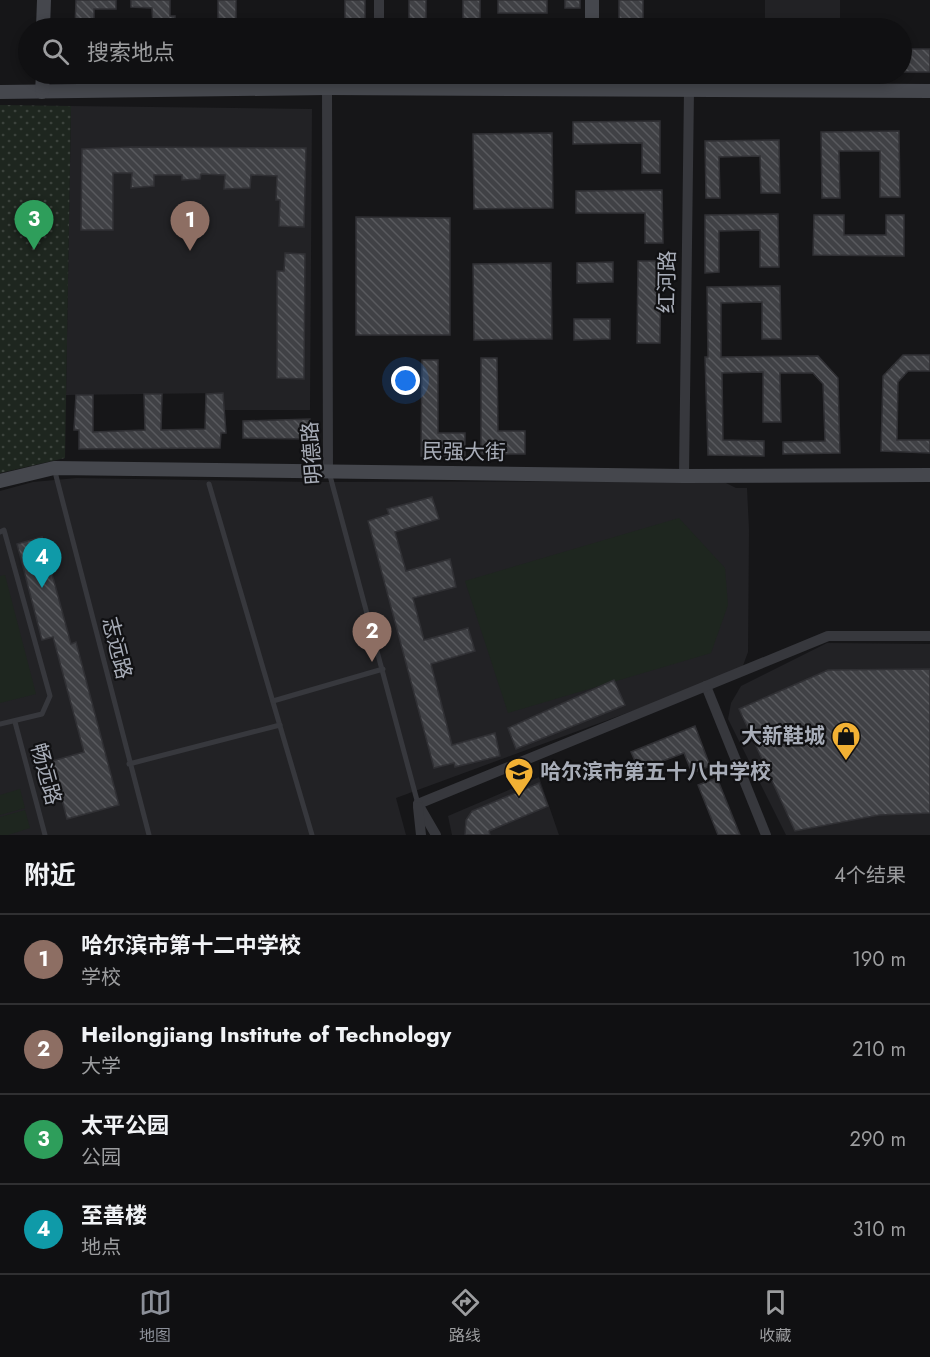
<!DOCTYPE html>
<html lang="zh">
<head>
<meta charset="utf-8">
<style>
	:root { --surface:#101012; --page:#1e1e20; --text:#f1f3f6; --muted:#9c9d9f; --line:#303032; --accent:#8c9099 }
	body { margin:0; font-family:Jost,"Noto Sans SC",sans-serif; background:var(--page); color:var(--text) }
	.you { position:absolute; left:406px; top:381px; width:21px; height:21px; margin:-15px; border:4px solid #fff; border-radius:50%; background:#1a73e8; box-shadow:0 0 0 9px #1a73e833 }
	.badge { display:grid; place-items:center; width:39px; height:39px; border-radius:50%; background:var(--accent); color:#fff; font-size:20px; font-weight:700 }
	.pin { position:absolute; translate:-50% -50px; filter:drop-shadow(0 2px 3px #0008) }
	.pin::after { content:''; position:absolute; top:32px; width:21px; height:18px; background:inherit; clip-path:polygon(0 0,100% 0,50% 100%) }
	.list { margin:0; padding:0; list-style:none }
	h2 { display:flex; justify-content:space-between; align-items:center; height:78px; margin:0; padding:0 24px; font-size:26px }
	h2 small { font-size:20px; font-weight:400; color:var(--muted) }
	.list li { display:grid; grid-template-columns:39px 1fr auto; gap:18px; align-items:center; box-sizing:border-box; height:90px; padding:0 24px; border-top:2px solid var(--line) }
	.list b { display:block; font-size:22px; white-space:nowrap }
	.list p { margin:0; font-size:20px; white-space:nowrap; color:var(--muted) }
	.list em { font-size:20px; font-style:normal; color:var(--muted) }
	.icon { flex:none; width:33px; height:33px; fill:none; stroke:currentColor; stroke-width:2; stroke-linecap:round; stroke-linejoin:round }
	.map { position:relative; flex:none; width:930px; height:835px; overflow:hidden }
	.search { position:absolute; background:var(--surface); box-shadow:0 3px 9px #0003; left:18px; right:18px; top:18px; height:66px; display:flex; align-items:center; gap:15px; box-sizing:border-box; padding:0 21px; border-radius:33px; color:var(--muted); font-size:22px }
	.sheet { height:438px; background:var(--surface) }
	nav { display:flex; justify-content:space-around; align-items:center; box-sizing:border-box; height:84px; border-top:2px solid var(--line); background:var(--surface); font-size:16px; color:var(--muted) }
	nav a { display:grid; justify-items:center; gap:3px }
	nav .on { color:var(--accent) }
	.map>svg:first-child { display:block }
	.built { fill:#222225 }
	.grass { fill:#1e261f }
	.park { fill:url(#park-dots) }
	.building { fill:url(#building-back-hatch); stroke:#303034; stroke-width:1.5 }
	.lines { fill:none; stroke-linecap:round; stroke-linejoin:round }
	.lane { stroke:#37383d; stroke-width:5 }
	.street { stroke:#37383d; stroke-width:10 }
	.secondary { stroke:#45474d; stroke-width:14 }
	.labels { text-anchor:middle; stroke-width:4.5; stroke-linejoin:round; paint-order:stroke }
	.street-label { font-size:21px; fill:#a8adb8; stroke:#111113 }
	.poi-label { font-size:21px; font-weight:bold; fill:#a8adb8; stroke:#111113; text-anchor:end }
</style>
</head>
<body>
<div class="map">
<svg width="930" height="835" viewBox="0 0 930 835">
	<defs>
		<pattern id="park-dots" width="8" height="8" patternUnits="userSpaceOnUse" patternTransform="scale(1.5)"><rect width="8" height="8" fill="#1e261f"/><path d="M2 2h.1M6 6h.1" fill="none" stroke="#3c433d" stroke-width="1.8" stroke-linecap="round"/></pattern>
		<pattern id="building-back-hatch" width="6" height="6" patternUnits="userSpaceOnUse" patternTransform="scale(1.5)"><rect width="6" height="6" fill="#404145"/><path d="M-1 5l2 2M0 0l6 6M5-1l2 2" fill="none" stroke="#595a5e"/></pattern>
	</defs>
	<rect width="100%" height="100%" fill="#161618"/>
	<!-- built -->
	<g class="built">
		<polygon points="765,0 840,0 840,28 747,28 747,24 765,24"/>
		<rect x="747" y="74" width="93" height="1"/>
		<polygon points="71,106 312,109 310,410 223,410 223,393 66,395"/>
		<polygon points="77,478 312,482 722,481 736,488 747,488 749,529 748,652 741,671 396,798 406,835 0,835 0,491 33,482"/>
		<polygon points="827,643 930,644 930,835 786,835 728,719 731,703 741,686"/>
		<polygon points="539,777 559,835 452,835 448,816"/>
	</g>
	<!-- grass -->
	<g class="grass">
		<polygon points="679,518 725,568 728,605 711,653 508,713 465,581"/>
		<polygon points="5,575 36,694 0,703 0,576"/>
		<polygon points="20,789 25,808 0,815 0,795"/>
		<polygon points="25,810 30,828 8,835 0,835 0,817"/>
	</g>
	<!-- park -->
	<polygon class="park" points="0,105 71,106 65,458 0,473"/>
	<!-- building -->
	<g class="building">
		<polygon points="76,0 116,0 116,9 94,9 94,28 75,28"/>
		<polygon points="131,0 170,0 170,16 175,16 175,28 153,28 152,8 131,7"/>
		<rect x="218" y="0" width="18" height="28"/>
		<rect x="345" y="0" width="20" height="28"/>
		<rect x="409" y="0" width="17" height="28"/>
		<rect x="463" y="0" width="17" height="28"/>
		<rect x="498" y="0" width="49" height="13"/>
		<rect x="565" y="0" width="15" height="8"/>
		<rect x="619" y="0" width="24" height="28"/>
		<rect x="858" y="21" width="24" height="7"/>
		<rect x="902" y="49" width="28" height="23"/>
		<polygon points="660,121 660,173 642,173 642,143 573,144 573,122"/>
		<polygon points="899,131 900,197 880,197 880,151 839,151 840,198 822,198 821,132"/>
		<polygon points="552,133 553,208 474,209 473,134"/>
		<polygon points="779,140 780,193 761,193 760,156 719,157 720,198 706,198 705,141"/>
		<polygon points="132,147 306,148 304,227 279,226 280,200 276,200 277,176 251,175 250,188 224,189 225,175 201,174 200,179 182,180 182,175 154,175 154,186 131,188 132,173 113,173 113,230 81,230 82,149"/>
		<polygon points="662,190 663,243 645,243 645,213 576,213 576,191"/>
		<polygon points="778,214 779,267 760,267 760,230 719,231 719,272 705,273 705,215"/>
		<polygon points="814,215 844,215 844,235 886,235 886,215 904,215 904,256 813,255"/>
		<polygon points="356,217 450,218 450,335 356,335"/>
		<polygon points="285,253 305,254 304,379 277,378 277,271 284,271"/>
		<polygon points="638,261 661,261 660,343 637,343"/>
		<polygon points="613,262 613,282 577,283 577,263"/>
		<polygon points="551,263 552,339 474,340 473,264"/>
		<polygon points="780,286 781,339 762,339 762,302 721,303 721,357 818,356 838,378 840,453 783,454 783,442 825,441 823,384 813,373 780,373 781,422 763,422 763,372 722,373 723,440 764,441 764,456 708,455 705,357 708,357 707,287"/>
		<polygon points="574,319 610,319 610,339 574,340"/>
		<polygon points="903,355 930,355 930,371 908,371 898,382 897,440 930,440 930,453 881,451 883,376"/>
		<polygon points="481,358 497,358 498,431 525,431 525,454 481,454"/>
		<polygon points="422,360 438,360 438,433 465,433 465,456 421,456"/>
		<polygon points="223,393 226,433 221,433 220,448 79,449 79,430 74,430 76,395 93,395 93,432 145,430 144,394 162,394 161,430 205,429 206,394"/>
		<polygon points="310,419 309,439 243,438 243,421"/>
		<polygon points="432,497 439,519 395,532 406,571 450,559 456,587 413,598 424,640 468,628 475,651 431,664 452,745 495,733 500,756 455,767 454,763 434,768 368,521 389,514 387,509"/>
		<polygon points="42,537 71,644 76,642 119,805 67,819 52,761 84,752 53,637 42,640 17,544"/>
		<polygon points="930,669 930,813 879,815 795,831 739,709 828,670"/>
		<polygon points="614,680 625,705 516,749 508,728"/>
		<polygon points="695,726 710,766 692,773 684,753 639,770 631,752"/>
		<polygon points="717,778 740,835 718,835 698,785"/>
		<polygon points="539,783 548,806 489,831 490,835 465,835 466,820 472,811"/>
	</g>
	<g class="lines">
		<!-- lane -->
		<g class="lane">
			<polyline points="54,468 149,835"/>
			<polyline points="329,472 418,804"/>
			<polyline points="209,484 312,835"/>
			<polyline points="0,532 4,530 50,696 42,714 0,724"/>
			<polyline points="273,701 383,669"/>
			<polyline points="15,722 45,835"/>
			<polyline points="129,764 280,725"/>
		</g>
		<!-- street -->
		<g class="street">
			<polyline points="379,28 379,0"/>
			<polyline points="327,88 328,471"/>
			<polyline points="379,88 379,74"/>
			<polyline points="684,476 689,90"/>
			<polyline points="706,686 766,835"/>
			<polyline points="418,804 828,636 930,636"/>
			<polyline points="418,804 436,835"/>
			<polyline points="418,807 421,835"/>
		</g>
		<!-- secondary -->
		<g class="secondary">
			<polyline points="43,28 44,0"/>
			<polyline points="592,28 592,0"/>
			<polyline points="591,89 591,74"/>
			<polyline points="0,92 327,88 930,91"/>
			<polyline points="42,92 43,74"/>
			<polyline points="0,481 54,468 684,476 930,475"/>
		</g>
	</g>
	<!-- icons -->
	<defs>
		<g id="shop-pin" transform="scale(1.5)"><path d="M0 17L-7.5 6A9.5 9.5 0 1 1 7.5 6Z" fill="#f2b134" stroke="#111113"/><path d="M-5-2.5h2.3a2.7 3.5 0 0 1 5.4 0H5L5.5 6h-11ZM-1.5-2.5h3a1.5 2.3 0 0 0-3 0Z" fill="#111"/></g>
		<g id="school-pin" transform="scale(1.5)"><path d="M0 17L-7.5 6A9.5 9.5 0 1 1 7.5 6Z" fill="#f2b134" stroke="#111113"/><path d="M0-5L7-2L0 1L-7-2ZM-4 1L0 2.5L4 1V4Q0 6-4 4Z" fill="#111"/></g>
	</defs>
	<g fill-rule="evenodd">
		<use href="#shop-pin" x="846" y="736"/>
		<use href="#school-pin" x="519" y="772"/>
	</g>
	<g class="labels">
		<!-- street labels -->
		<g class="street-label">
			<text transform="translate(667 282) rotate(-89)" y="7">红河路</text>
			<text transform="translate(464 452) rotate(1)" y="7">民强大街</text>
			<text transform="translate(312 453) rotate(-94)" y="7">明德路</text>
			<text transform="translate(117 648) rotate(76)" y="7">志远路</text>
			<text transform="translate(46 774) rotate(75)" y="7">畅远路</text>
		</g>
		<!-- poi labels -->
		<g class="poi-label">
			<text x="825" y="743">大新鞋城</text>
			<text x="540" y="779" text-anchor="start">哈尔滨市第五十八中学校</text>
		</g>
	</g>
</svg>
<div class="you"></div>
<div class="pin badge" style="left:190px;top:251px;background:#8d6e63">1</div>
<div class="pin badge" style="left:372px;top:662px;background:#8d6e63">2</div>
<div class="pin badge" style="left:34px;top:250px;background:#2e9e5b">3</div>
<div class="pin badge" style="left:42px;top:588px;background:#0f9aa8">4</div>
<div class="search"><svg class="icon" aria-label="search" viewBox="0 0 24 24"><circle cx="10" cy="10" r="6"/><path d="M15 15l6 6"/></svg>搜索地点</div>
</div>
<section class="sheet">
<h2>附近<small>4个结果</small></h2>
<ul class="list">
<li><span class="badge" style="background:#8d6e63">1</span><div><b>哈尔滨市第十二中学校</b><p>学校</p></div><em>190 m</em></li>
<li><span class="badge" style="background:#8d6e63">2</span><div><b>Heilongjiang Institute of Technology</b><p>大学</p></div><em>210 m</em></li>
<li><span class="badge" style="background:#2e9e5b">3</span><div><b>太平公园</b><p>公园</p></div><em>290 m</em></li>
<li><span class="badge" style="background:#0f9aa8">4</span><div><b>至善楼</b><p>地点</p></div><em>310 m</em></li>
</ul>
</section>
<nav>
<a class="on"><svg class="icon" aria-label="map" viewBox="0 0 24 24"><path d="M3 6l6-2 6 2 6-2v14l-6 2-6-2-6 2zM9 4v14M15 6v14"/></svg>地图</a>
<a><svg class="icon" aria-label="directions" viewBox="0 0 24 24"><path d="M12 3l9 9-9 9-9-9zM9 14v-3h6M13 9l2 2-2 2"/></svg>路线</a>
<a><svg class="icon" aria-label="saved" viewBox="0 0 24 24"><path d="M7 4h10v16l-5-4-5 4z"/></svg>收藏</a>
</nav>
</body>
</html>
